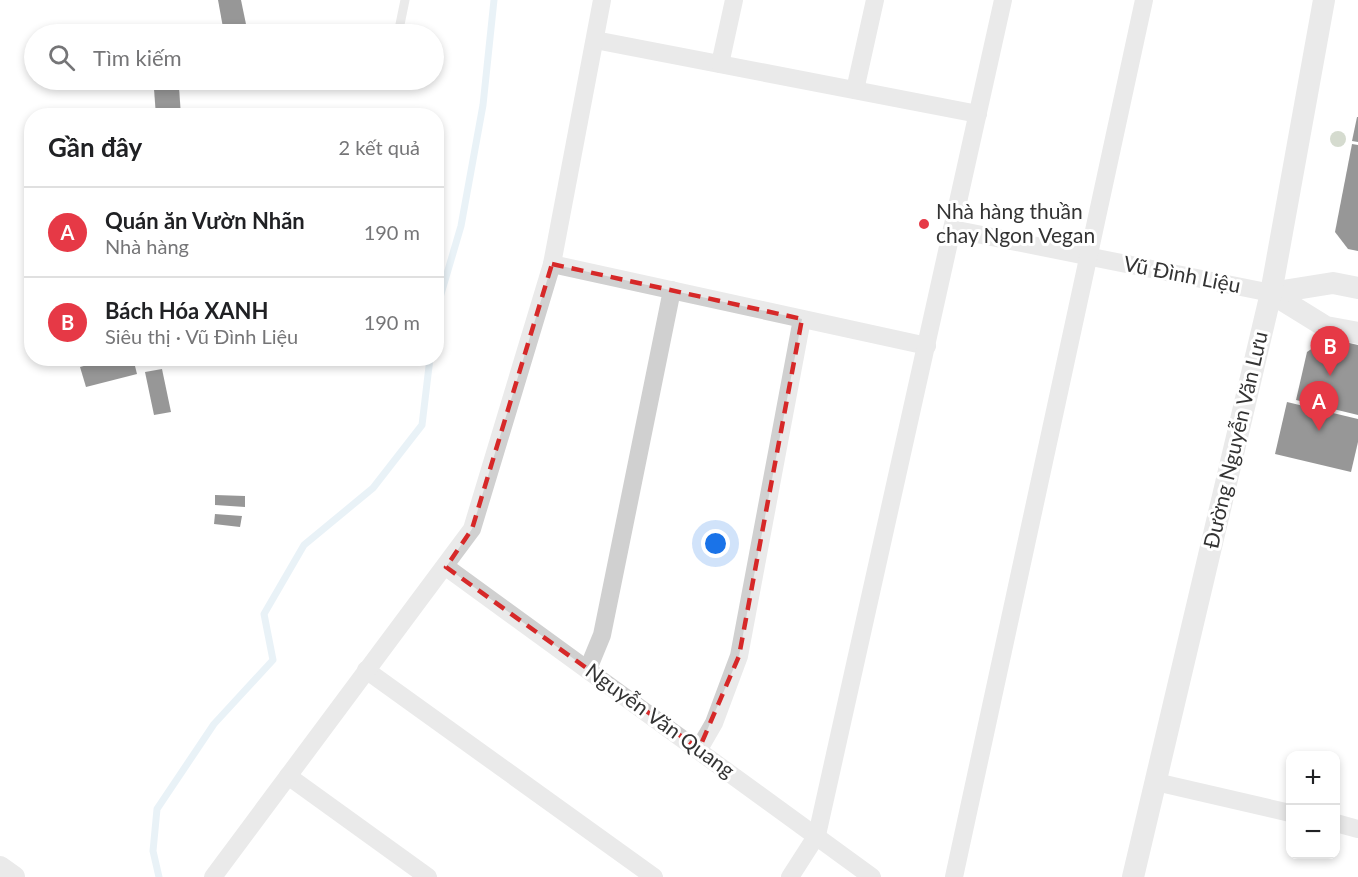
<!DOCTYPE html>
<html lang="vi">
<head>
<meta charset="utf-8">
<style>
	:root { --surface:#fff; --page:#f6f6f6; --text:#202124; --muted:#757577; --line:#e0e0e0; --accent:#e63946 }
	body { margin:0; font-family:Lato,sans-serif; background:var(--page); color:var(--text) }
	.controls { position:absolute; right:18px; bottom:18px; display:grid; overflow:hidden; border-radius:12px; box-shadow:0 3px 9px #0003 }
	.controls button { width:54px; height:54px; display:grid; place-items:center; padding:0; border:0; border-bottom:2px solid var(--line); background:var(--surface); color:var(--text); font:30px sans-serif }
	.you { position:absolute; left:716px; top:544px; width:21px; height:21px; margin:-15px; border:4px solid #fff; border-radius:50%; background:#1a73e8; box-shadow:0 0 0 9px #1a73e833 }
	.badge { display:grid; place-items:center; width:39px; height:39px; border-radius:50%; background:var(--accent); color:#fff; font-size:20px; font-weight:700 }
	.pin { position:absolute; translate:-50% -50px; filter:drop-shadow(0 2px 3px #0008) }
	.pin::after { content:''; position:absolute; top:32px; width:21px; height:18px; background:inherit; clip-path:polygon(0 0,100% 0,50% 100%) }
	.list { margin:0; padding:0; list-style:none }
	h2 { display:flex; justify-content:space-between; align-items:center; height:78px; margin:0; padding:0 24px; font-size:26px }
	h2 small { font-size:20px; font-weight:400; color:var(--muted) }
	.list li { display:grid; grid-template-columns:39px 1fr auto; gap:18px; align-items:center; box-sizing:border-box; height:90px; padding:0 24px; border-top:2px solid var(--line) }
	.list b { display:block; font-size:22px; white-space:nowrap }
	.list p { margin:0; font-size:20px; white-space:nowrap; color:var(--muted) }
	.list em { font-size:20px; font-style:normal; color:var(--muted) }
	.icon { flex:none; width:33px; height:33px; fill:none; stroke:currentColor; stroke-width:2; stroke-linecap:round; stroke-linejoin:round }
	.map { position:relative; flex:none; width:1358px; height:877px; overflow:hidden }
	.search { position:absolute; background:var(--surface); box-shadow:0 3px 9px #0003; left:24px; top:24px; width:420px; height:66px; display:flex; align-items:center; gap:15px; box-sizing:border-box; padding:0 21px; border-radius:33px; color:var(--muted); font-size:22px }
	.panel { position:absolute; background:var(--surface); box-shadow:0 3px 9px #0003; left:24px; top:108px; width:420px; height:258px; border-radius:24px }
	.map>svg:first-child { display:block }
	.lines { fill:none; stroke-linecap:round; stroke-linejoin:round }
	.stream { stroke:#cfe2ee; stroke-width:7 }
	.building { fill:#1a1a1a }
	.service { stroke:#d0d0d0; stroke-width:9 }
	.minor { stroke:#d0d0d0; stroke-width:18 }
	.tertiary { stroke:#d0d0d0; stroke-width:22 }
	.tree { fill:#a2b095 }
	.marked { fill:none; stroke:#d62828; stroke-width:4.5; stroke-dasharray:12 8; stroke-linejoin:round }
	.poi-dot { fill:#e63946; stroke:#fff; stroke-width:2 }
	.labels { text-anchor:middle; stroke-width:6; stroke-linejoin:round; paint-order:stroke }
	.poi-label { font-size:21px; fill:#333; stroke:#fff; text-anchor:start }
	.street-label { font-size:21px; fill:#333; stroke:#fff }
</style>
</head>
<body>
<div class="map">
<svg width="1358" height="877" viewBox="0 0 1358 877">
	<rect width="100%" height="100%" fill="#fff"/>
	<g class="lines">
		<!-- stream -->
		<g class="stream">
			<polyline points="436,311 461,226 483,105 494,0"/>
			<polyline points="159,877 153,851 157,809 214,724 273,660 264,614 304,545 373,488 422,425 430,358"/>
		</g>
	</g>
	<!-- building -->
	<g class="building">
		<polygon points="218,0 241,0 247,29 224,33"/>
		<polygon points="179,87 181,116 156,116 154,89"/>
		<polygon points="1357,117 1358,117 1358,142 1352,141"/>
		<polygon points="1352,144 1358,145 1358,251 1348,249 1335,232"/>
		<polygon points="436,160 443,162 437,184 436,184"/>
		<polygon points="1327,338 1358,345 1358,415 1296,400 1307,352"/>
		<polygon points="113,358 133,358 137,374 86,387 80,367"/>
		<polygon points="162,369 171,412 154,415 145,372"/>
		<polygon points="1287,402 1358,419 1358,442 1351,472 1275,454"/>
		<polygon points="215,495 245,496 245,507 215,505"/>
		<polygon points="215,514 242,516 240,527 214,524"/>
	</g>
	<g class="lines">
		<!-- service -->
		<polyline class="service" points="398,34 405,0"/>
		<!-- minor -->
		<g class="minor">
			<polyline points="595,40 978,114"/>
			<polyline points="720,64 734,0"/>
			<polyline points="855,90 875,0"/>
			<polyline points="952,229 1271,293"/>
			<polyline points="552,264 927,346"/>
			<polyline points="446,567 872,877"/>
			<polyline points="588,669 602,635 672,290"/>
			<polyline points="366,670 654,877"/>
			<polyline points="699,749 714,723 739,656 802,319"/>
			<polyline points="288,776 428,877"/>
			<polyline points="1156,782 1290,813"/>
			<polyline points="1336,823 1358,829"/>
			<polyline points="213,877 472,529 552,264 602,0"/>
			<polyline points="790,877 817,835 1003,0"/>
			<polyline points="954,877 1144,0"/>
		</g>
		<!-- tertiary -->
		<g class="tertiary">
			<polyline points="1271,293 1326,327 1358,333"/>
			<polyline points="1271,293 1333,283 1358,288"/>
			<polyline points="0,867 14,877"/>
			<polyline points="1133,877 1271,293 1324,0"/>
		</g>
	</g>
	<!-- trees -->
	<circle class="tree" cx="1338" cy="139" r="8"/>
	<!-- marked area -->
	<path d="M0 0H1358V877H0ZM552,264L802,319L739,656L699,749L446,567L472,529Z" fill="#fff" fill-opacity=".55" fill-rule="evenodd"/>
	<path class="marked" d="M552,264L802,319L739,656L699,749L446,567L472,529Z"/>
	<!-- markers -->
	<circle class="poi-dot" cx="924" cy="224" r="6"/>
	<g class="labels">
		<!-- poi labels -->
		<g class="poi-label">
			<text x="936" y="219">Nhà hàng thuần<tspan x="936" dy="24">chay Ngon Vegan</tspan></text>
		</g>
		<!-- street labels -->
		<g class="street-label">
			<text transform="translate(1182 275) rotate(11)" y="7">Vũ Đình Liệu</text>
			<text transform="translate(1236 440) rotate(-77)" y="7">Đường Nguyễn Văn Lưu</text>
			<text transform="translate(660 721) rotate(36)" y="7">Nguyễn Văn Quang</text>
		</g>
	</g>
</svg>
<div class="controls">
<button>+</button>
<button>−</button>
</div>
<div class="you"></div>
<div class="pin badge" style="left:1319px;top:431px">A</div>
<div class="pin badge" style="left:1330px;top:376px">B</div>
<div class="search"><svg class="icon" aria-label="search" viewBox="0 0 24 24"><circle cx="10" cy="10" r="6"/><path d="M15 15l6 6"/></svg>Tìm kiếm</div>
<section class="panel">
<h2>Gần đây<small>2 kết quả</small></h2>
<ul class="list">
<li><span class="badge">A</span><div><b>Quán ăn Vườn Nhãn</b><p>Nhà hàng</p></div><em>190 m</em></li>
<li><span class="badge">B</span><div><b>Bách Hóa XANH</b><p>Siêu thị · Vũ Đình Liệu</p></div><em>190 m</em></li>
</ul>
</section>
</div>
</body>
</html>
